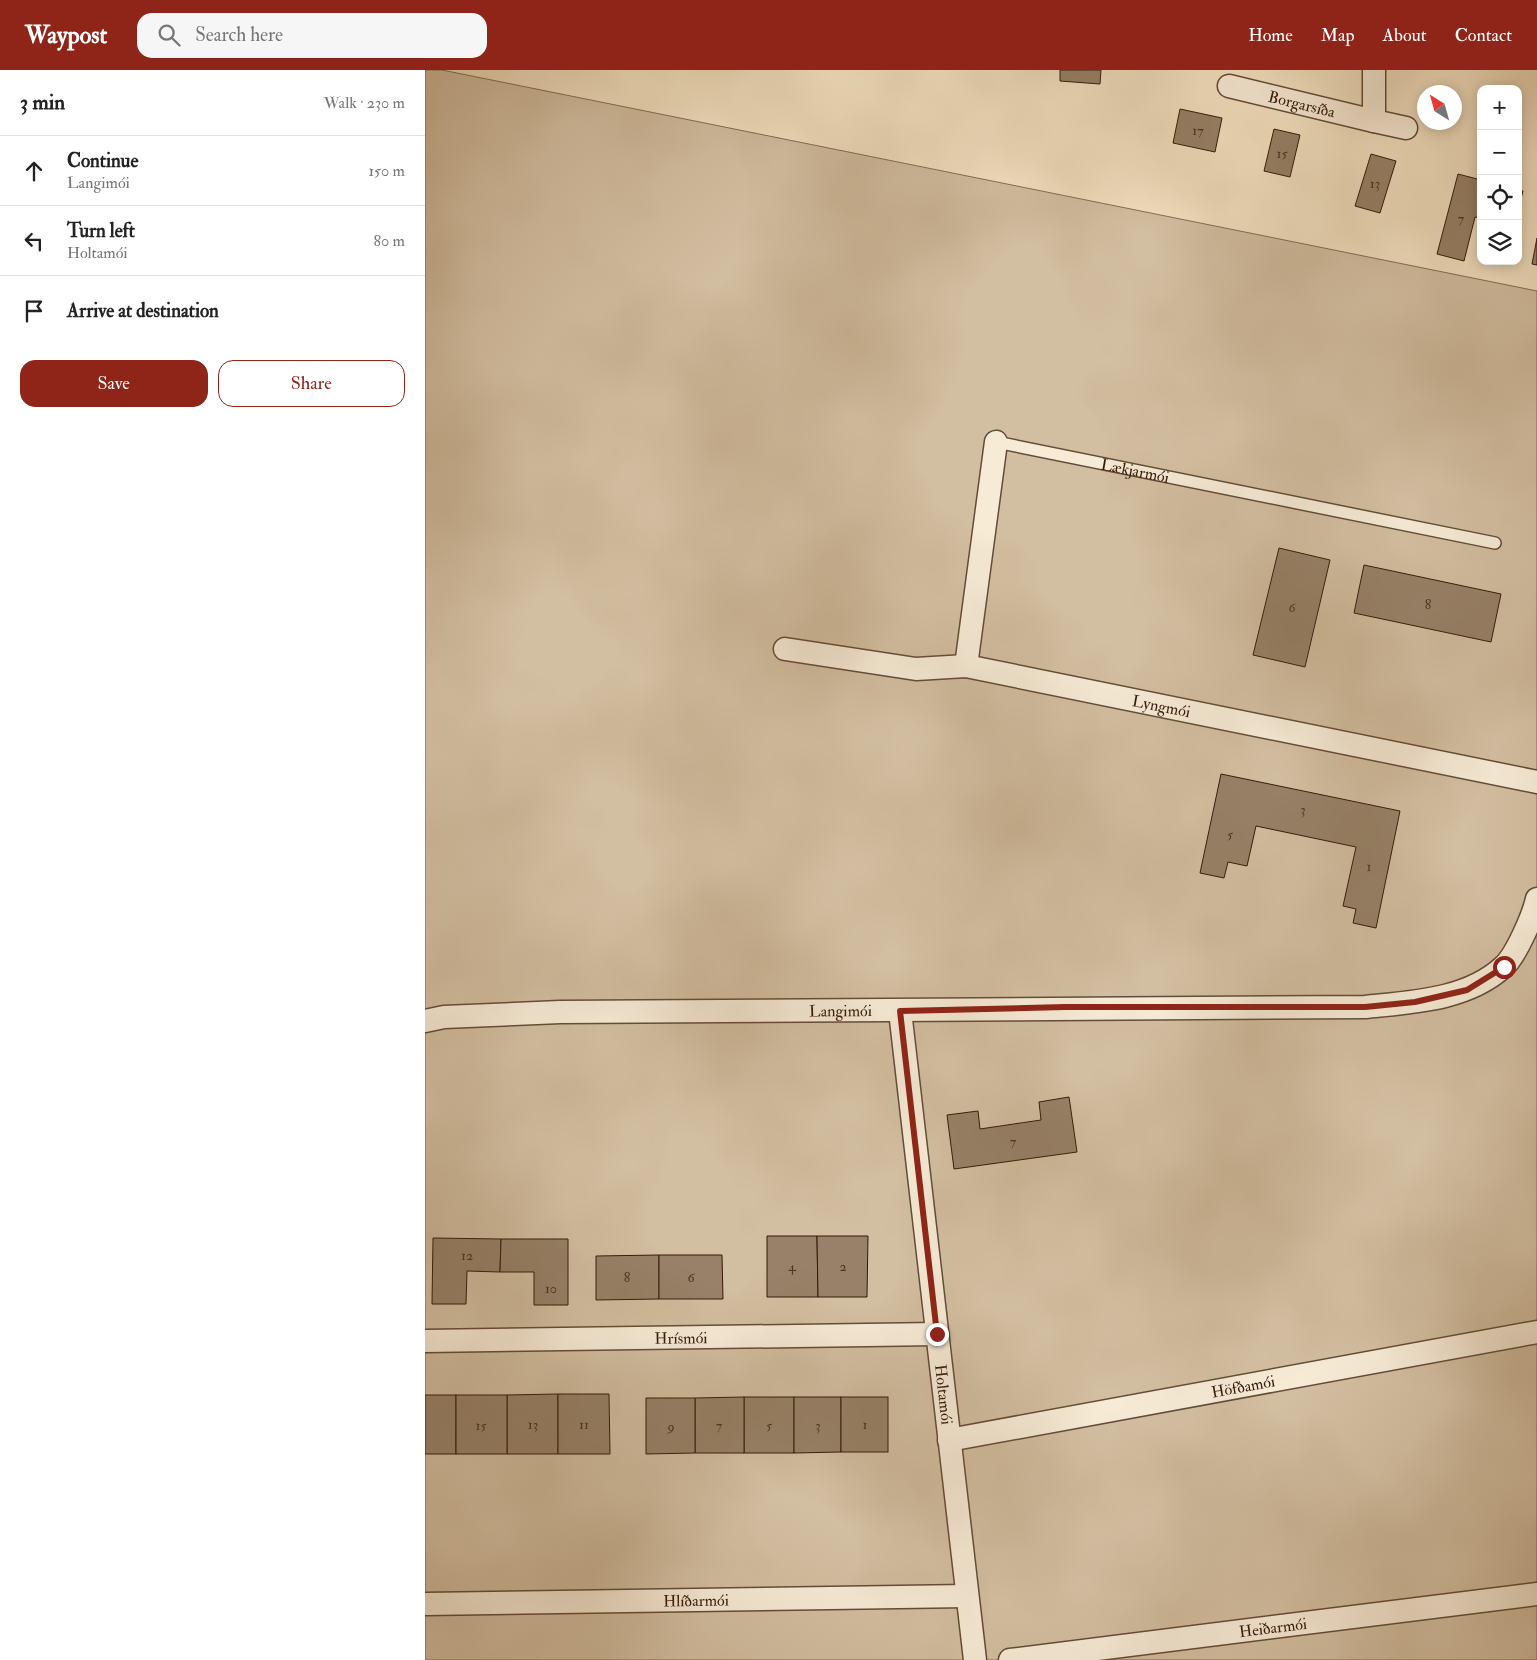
<!DOCTYPE html>
<html lang="en">
<head>
<meta charset="utf-8">
<style>
	:root { --surface:#fff; --page:#f6f6f6; --text:#222; --muted:#767676; --line:#e0e0e0; --accent:#8f2418 }
	body { margin:0; font-family:"IM FELL Double Pica",serif; background:var(--page); color:var(--text) }
	.controls { position:absolute; right:15px; top:15px; display:grid; overflow:hidden; border-radius:10px; box-shadow:0 2px 12px #0003 }
	.controls button { width:45px; height:45px; display:grid; place-items:center; padding:0; border:0; border-bottom:1px solid var(--line); background:var(--surface); color:var(--text); font:25px sans-serif }
	.compass { position:absolute; left:992px; top:15px; width:45px; height:45px; border-radius:50%; background:var(--surface); box-shadow:0 2px 12px #0003; rotate:323deg }
	.stop { position:absolute; width:15px; height:15px; margin:-11px; border:4px solid #8f2418; border-radius:50%; background:#fff }
	.stop.end { background:#8f2418; border-color:#fff; box-shadow:0 1px 5px #0008 }
	.list { margin:0; padding:0; list-style:none }
	h2 { display:flex; justify-content:space-between; align-items:center; height:65px; margin:0; padding:0 20px; font-size:21px }
	h2 small { font-size:16px; font-weight:400; color:var(--muted) }
	.list li { display:grid; grid-template-columns:32px 1fr auto; gap:15px; align-items:center; box-sizing:border-box; height:70px; padding:0 20px; border-top:1px solid var(--line) }
	.list b { display:block; font-size:19px; white-space:nowrap }
	.list p { margin:0; font-size:16px; white-space:nowrap; color:var(--muted) }
	.list em { font-size:16px; font-style:normal; color:var(--muted) }
	.actions { display:flex; gap:10px; padding:15px 20px }
	.actions a { flex:1; padding:11px 0; border:1px solid var(--accent); border-radius:15px; text-align:center; font-size:18px; color:var(--accent) }
	.actions .main { background:var(--accent); color:#fff }
	.icon { flex:none; width:28px; height:28px; fill:none; stroke:currentColor; stroke-width:2; stroke-linecap:round; stroke-linejoin:round }
	.map { position:relative; flex:none; width:1112px; height:1590px; overflow:hidden }
	header { display:flex; align-items:center; gap:30px; box-sizing:border-box; height:70px; padding:0 25px; background:var(--accent); color:#fff }
	header strong { font-size:24px }
	nav { display:flex; gap:28px; margin-inline-start:auto; font-size:18px }
	.search { width:350px; height:45px; background:var(--page); display:flex; align-items:center; gap:12px; box-sizing:border-box; padding:0 18px; border-radius:15px; color:var(--muted); font-size:19px }
	main { display:flex }
	aside { flex:1; background:var(--surface) }
	.map>svg:first-child { display:block }
	.green { fill:#d2bea1; stroke:#846c55 }
	.building { fill:#978168; stroke:#351a09 }
	.lines { fill:none; stroke-linecap:round; stroke-linejoin:round }
	.lane-casing { stroke:#644c37; stroke-width:14 }
	.street-casing { stroke:#644c37; stroke-width:25 }
	.lane { stroke:#f7ebd6; stroke-width:11 }
	.street { stroke:#f7ebd6; stroke-width:22 }
	.route { stroke:#8f2418; stroke-width:6 }
	.labels { text-anchor:middle; stroke-width:4; stroke-linejoin:round; paint-order:stroke }
	.number-label { font-size:14px; fill:#4e3421 }
	.street-label { font-size:16px; fill:#351a09; stroke:#f7ebd6 }
</style>
</head>
<body>
<header>
<strong>Waypost</strong>
<div class="search"><svg class="icon" aria-label="search" viewBox="0 0 24 24"><circle cx="10" cy="10" r="6"/><path d="M15 15l6 6"/></svg>Search here</div>
<nav><a>Home</a><a>Map</a><a>About</a><a>Contact</a></nav>
</header>
<main>
<aside>
<h2>3 min<small>Walk · 230 m</small></h2>
<ul class="list">
<li><svg class="icon" aria-label="ahead" viewBox="0 0 24 24"><path d="M12 20V5M6 11l6-6 6 6"/></svg><div><b>Continue</b><p>Langimói</p></div><em>150 m</em></li>
<li><svg class="icon" aria-label="left" viewBox="0 0 24 24"><path d="M17 20v-9H6M10 6l-5 5 5 5"/></svg><div><b>Turn left</b><p>Holtamói</p></div><em>80 m</em></li>
<li><svg class="icon" aria-label="arrive" viewBox="0 0 24 24"><path d="M6 21V4h12l-3 4 3 4H6"/></svg><div><b>Arrive at destination</b></div></li>
</ul>
<div class="actions"><a class="main">Save</a><a>Share</a></div>
</aside>
<div class="map">
<svg width="1112" height="1590" viewBox="0 0 1112 1590">
	<rect width="100%" height="100%" fill="#f2e0c0"/>
	<filter id="stains"><feTurbulence type="fractalNoise" baseFrequency=".004" numOctaves="4"/><feColorMatrix values="0 0 0 0 .2 0 0 0 0 .09 0 0 0 0 .02 0 0 0 .5 -.17"/></filter>
	<radialGradient id="worn" r=".72"><stop offset=".6" stop-color="#630" stop-opacity="0"/><stop offset="1" stop-color="#630" stop-opacity=".3"/></radialGradient>
	<!-- green -->
	<polygon class="green" points="0,0 17,0 1112,221 1112,1590 0,1590"/>
	<!-- building -->
	<g class="building">
		<polygon points="635,0 676,0 675,14 635,11"/>
		<polygon points="755,39 797,48 790,82 748,73"/>
		<polygon points="849,59 875,65 865,107 839,101"/>
		<polygon points="946,84 971,91 955,143 930,136"/>
		<polygon points="1033,104 1056,110 1056,148 1050,147 1039,191 1012,184"/>
		<polygon points="1093,120 1098,121 1093,140"/>
		<polygon points="1112,168 1112,195 1107,194"/>
		<polygon points="854,478 905,490 880,597 828,585"/>
		<polygon points="939,495 1076,524 1066,572 929,543"/>
		<polygon points="796,704 975,741 951,858 928,853 931,839 918,836 931,777 831,756 822,796 803,792 799,808 775,803"/>
		<polygon points="644,1027 652,1082 529,1099 522,1045 553,1041 555,1059 616,1050 614,1032"/>
		<polygon points="342,1166 392,1166 393,1227 342,1227"/>
		<polygon points="392,1166 443,1166 442,1227 393,1227"/>
		<polygon points="8,1168 76,1169 75,1202 42,1201 41,1234 7,1234"/>
		<polygon points="76,1169 143,1169 143,1235 109,1235 109,1202 75,1202"/>
		<polygon points="234,1185 234,1229 171,1230 171,1186"/>
		<polygon points="234,1185 297,1185 298,1229 234,1229"/>
		<polygon points="133,1324 133,1384 82,1384 82,1325"/>
		<polygon points="133,1324 184,1324 185,1384 133,1384"/>
		<rect x="0" y="1325" width="31" height="59"/>
		<rect x="31" y="1325" width="51" height="59"/>
		<rect x="319" y="1327" width="50" height="56"/>
		<polygon points="319,1327 319,1383 270,1383 270,1328"/>
		<polygon points="369,1327 416,1327 416,1382 369,1383"/>
		<rect x="416" y="1327" width="47" height="55"/>
		<polygon points="221,1328 270,1328 270,1383 221,1384"/>
	</g>
	<g class="lines">
		<!-- lane casing -->
		<g class="lane-casing">
			<g id="lane">
				<path id="s1" d="M571,372L1070,473"/>
			</g>
		</g>
		<!-- street casing -->
		<g class="street-casing">
			<g id="street">
				<path id="s2" d="M804,16L949,51V0"/>
				<polyline points="949,51 981,58"/>
				<path id="s3" d="M360,579L491,599L541,596L1112,712"/>
				<polyline points="541,596 571,372"/>
				<path id="s4" d="M475,941L550,1590"/>
				<path id="s5" d="M0,951L19,947L135,942L940,937C987,932 1042,930 1078,897C1091,886 1108,846 1112,829"/>
				<path id="s6" d="M0,1271L512,1264"/>
				<path id="s7" d="M524,1370L1112,1262"/>
				<path id="s8" d="M0,1534L542,1526"/>
				<path id="s9" d="M585,1590L1112,1524"/>
			</g>
		</g>
		<!-- lane -->
		<use href="#lane" class="lane"/>
		<!-- street -->
		<use href="#street" class="street"/>
	</g>
	<g class="lines">
		<!-- route -->
		<polyline class="route" points="512,1264 475,941 640,937 940,937 990,932 1042,920 1079,897"/>
	</g>
	<g class="labels">
		<!-- number labels -->
		<g class="number-label">
			<text x="773" y="65">17</text>
			<text x="857" y="88">15</text>
			<text x="950" y="118">13</text>
			<text x="1036" y="153">7</text>
			<text x="1003" y="539">8</text>
			<text x="867" y="542">6</text>
			<text x="878" y="744">3</text>
			<text x="805" y="769">5</text>
			<text x="944" y="801">1</text>
			<text x="588" y="1076">7</text>
			<text x="42" y="1190">12</text>
			<text x="367" y="1201">4</text>
			<text x="418" y="1201">2</text>
			<text x="202" y="1212">8</text>
			<text x="266" y="1212">6</text>
			<text x="126" y="1223">10</text>
			<text x="108" y="1359">13</text>
			<text x="159" y="1359">11</text>
			<text x="440" y="1359">1</text>
			<text x="56" y="1360">15</text>
			<text x="294" y="1360">7</text>
			<text x="344" y="1360">5</text>
			<text x="393" y="1360">3</text>
			<text x="246" y="1361">9</text>
		</g>
		<!-- street labels -->
		<g class="street-label">
			<text dy="6" stroke="none"><textPath href="#s2" startOffset="75">Borgarsíða</textPath></text>
			<text dy="6" stroke="none"><textPath href="#s1" startOffset="142">Lækjarmói</textPath></text>
			<text dy="6" stroke="none"><textPath href="#s3" startOffset="382">Lyngmói</textPath></text>
			<text dy="6" stroke="none"><textPath href="#s5" startOffset="416">Langimói</textPath></text>
			<text dy="6" stroke="none"><textPath href="#s6" startOffset="256">Hrísmói</textPath></text>
			<text dy="6" stroke="none"><textPath href="#s7" startOffset="299">Höfðamói</textPath></text>
			<text dy="6" stroke="none"><textPath href="#s4" startOffset="386">Holtamói</textPath></text>
			<text dy="6" stroke="none"><textPath href="#s8" startOffset="271">Hlíðarmói</textPath></text>
			<text dy="6" stroke="none"><textPath href="#s9" startOffset="265">Heiðarmói</textPath></text>
		</g>
	</g>
	<rect width="100%" height="100%" filter="url(#stains)"/>
	<rect width="100%" height="100%" fill="url(#worn)"/>
</svg>
<div class="controls">
<button>+</button>
<button>−</button>
<button><svg class="icon" aria-label="locate" viewBox="0 0 24 24"><circle cx="12" cy="12" r="6"/><path d="M12 2v4M12 18v4M2 12h4M18 12h4"/></svg></button>
<button><svg class="icon" aria-label="layers" viewBox="0 0 24 24"><path d="M12 4l9 5-9 5-9-5zM3 14l9 5 9-5"/></svg></button>
</div>
<svg class="compass" viewBox="-18 -18 36 36"><path d="M0-13l5 13h-10z" fill="#e53935"/><path d="M0 13l5-13h-10z" fill="#767676"/></svg>
<div class="stop" style="left:1079px;top:897px"></div>
<div class="stop end" style="left:512px;top:1264px"></div>
</div>
</main>
</body>
</html>
